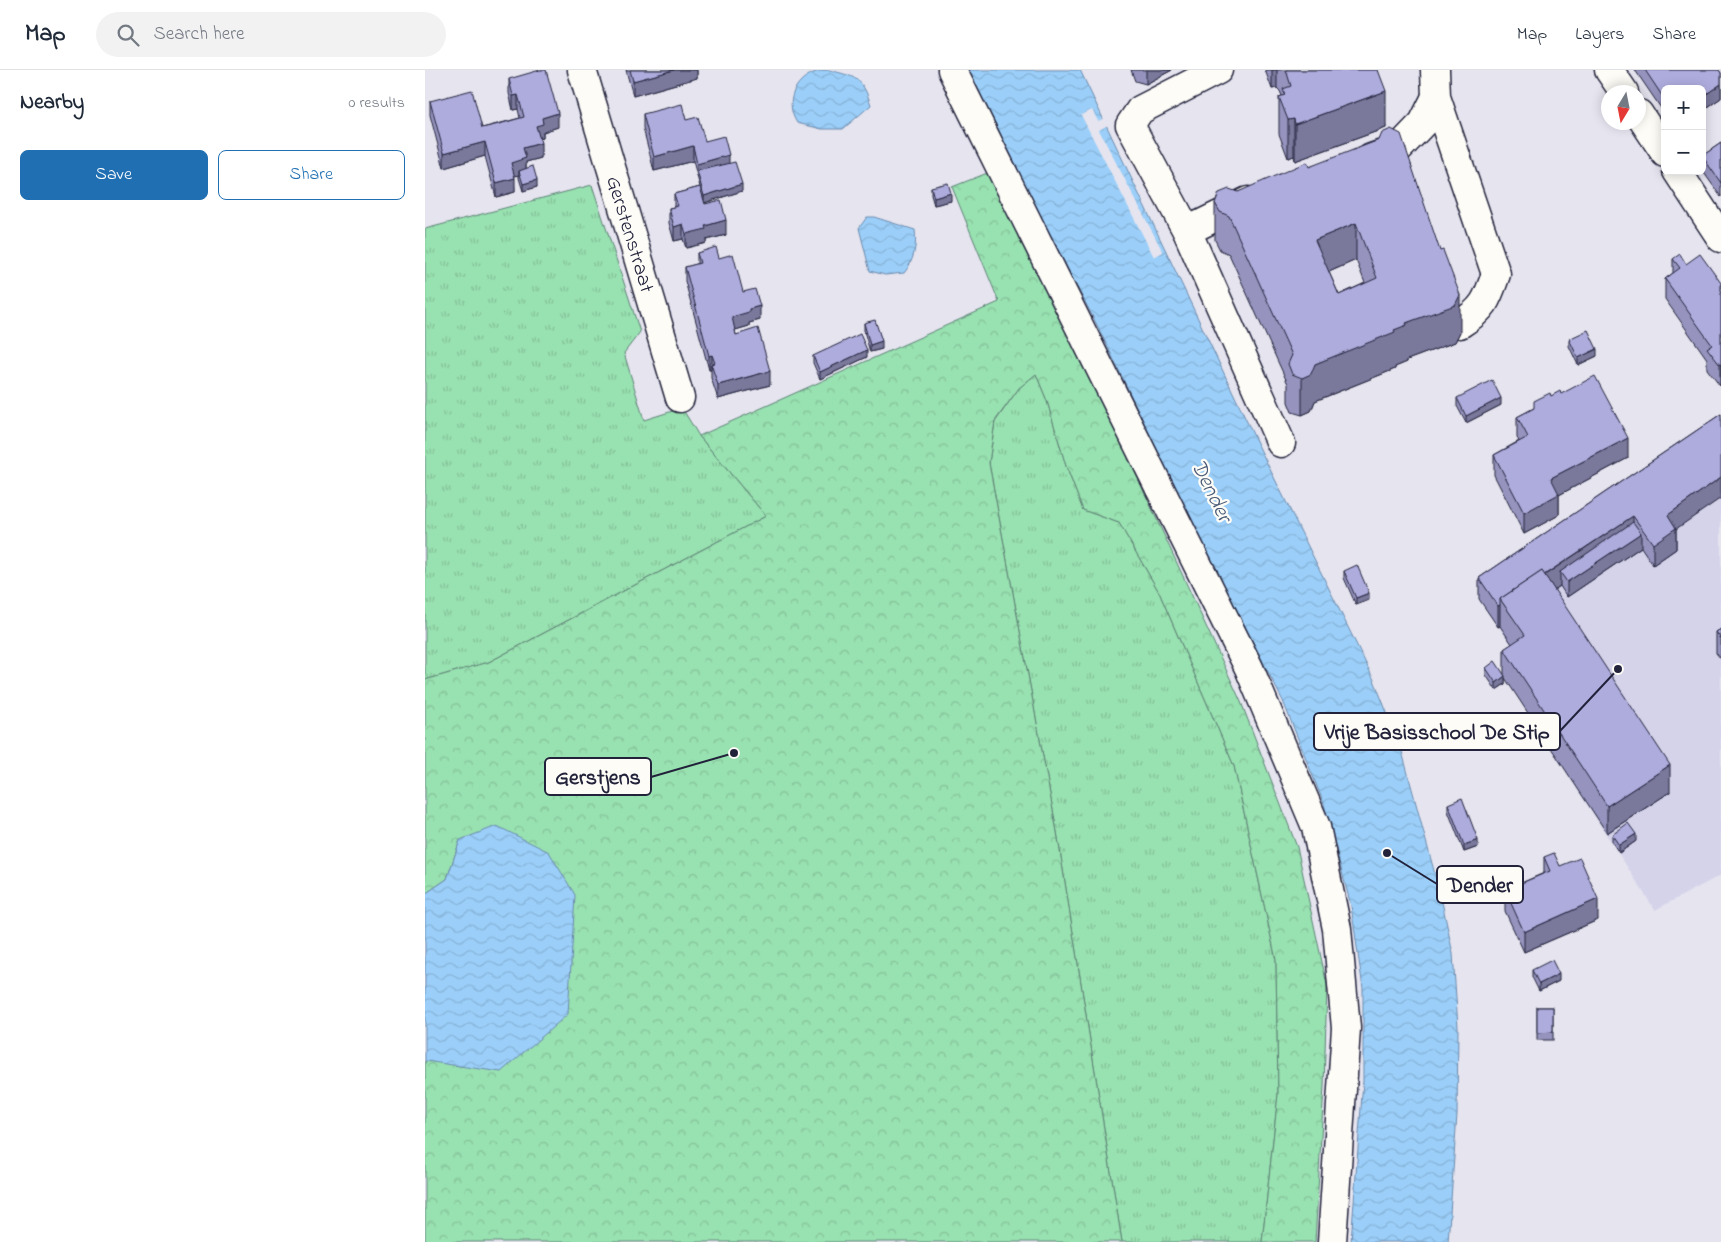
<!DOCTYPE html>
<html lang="en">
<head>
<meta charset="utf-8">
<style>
	:root { --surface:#fff; --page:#f2f2f3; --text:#1f2937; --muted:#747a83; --line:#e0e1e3; --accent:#1f6fb2 }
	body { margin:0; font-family:"Indie Flower",sans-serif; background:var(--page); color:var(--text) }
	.controls { position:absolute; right:15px; top:15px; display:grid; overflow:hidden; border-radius:8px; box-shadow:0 2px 12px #0003 }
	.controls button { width:45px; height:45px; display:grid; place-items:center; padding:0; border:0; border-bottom:1px solid var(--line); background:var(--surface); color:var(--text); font:25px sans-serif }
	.compass { position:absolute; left:1176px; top:15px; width:45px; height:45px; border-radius:50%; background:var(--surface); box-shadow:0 2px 12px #0003; rotate:190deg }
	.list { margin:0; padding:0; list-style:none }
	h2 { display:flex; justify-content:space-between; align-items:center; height:65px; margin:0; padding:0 20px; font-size:21px }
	h2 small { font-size:16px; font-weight:400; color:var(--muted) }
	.actions { display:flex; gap:10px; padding:15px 20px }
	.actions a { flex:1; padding:11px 0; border:1px solid var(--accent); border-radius:8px; text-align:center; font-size:18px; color:var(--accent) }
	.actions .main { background:var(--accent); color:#fff }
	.icon { flex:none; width:28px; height:28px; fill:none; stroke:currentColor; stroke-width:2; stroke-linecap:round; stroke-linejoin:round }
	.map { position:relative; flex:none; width:1296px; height:1172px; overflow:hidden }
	header { display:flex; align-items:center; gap:30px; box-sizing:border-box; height:70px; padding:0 25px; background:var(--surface); border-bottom:1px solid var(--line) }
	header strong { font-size:24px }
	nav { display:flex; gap:28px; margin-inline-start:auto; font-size:18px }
	.search { width:350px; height:45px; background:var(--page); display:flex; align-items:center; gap:12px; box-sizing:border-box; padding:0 18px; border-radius:28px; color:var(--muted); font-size:19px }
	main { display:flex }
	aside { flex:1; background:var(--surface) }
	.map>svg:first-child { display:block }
	.built { fill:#d4d3ea }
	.grass { fill:url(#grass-tufts); stroke:#5d8276 }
	.forest { fill:url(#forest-crowns); stroke:#5d8276 }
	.water { fill:url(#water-waves); stroke:#6b8aad }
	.pier { fill:#e5e4ef }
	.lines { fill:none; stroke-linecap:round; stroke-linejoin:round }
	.minor-casing { stroke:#22223b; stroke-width:31 }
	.minor { stroke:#fdfcf7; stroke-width:28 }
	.wall { fill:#9694be; stroke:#22223b; fill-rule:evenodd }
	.shaded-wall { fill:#7a789b; stroke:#22223b }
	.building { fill:#aeacdd; stroke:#22223b; fill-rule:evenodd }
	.labels { text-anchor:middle; stroke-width:4.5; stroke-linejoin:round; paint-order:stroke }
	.street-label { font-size:21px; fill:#22223b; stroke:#fdfcf7 }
	.water-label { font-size:22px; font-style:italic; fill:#465674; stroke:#fdfcf7 }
	.leader { fill:none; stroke:#22223b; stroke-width:2 }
	.callout-dot { fill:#22223b; stroke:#fdfcf7; stroke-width:2 }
	.callout { fill:#fdfcf7; stroke:#22223b; stroke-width:2 }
	.callout-label { font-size:22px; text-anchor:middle; font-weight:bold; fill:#22223b }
</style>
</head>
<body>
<header>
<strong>Map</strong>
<div class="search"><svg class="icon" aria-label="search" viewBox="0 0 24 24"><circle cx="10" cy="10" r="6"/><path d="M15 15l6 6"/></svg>Search here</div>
<nav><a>Map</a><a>Layers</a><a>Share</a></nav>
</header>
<main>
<aside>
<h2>Nearby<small>0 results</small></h2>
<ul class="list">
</ul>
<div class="actions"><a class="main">Save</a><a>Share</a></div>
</aside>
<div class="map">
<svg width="1296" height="1172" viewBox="0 0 1296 1172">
	<defs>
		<pattern id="grass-tufts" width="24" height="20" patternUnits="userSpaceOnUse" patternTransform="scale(1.25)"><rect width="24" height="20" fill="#98e1b0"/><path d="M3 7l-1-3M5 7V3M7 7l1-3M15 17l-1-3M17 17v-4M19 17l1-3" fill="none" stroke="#83c198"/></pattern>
		<pattern id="forest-crowns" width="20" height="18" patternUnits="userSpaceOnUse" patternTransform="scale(1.25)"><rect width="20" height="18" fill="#98e1b0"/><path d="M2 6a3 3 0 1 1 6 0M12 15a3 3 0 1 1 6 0" fill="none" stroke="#83c198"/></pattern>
		<pattern id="water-waves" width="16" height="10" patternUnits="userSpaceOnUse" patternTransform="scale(1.25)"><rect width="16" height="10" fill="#9bcff9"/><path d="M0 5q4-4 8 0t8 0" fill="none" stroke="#85b1d6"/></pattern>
	</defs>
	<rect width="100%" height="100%" fill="#e5e4ef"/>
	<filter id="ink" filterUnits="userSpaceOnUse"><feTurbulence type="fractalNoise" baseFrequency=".02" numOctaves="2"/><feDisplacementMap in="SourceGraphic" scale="10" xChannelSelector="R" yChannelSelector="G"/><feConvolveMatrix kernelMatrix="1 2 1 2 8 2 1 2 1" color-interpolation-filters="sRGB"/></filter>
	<g filter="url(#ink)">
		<!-- built -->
		<polygon class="built" points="1296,346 1296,805 1230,840 1079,606 1089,578 1054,529"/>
		<!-- grass -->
		<g class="grass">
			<polygon points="167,115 215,262 199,283 219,350 254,339 260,343 274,366 341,446 64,592 0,610 0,159"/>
			<polygon points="611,304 622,331 641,396 658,440 694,453 734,522 809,696 851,890 853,1024 837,1172 697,1172 632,762 564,393 570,352 594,318"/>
		</g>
		<!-- forest -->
		<polygon class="forest" points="565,102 650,272 816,632 872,777 902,915 899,1016 890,1172 837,1172 853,1024 851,890 809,696 734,522 694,453 658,440 641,396 622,331 611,304 594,318 570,351 564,393 632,762 697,1172 0,1172 0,991 3,991 35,770 22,809 0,824 0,610 64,592 341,446 274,366 574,232 527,117"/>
		<!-- water -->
		<g class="water">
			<path d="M404,0C431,7 437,7 446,35L418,59H397L372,53C356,28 375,0 404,0Z"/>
			<polygon points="542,0 655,0 833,375 949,610 976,678 1016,827 1028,884 1033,957 1032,1044 1023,1172 926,1172 938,1011 938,918 926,836 899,734 858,631 781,481 671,253 569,58"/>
			<path d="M442,147H449L490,160C492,175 489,191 479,203L460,205L445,201L434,158Z"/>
			<polygon points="72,756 124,782 150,825 143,944 76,1002 0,991 0,824 22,809 35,770"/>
		</g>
		<!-- pier -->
		<polygon class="pier" points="667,40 673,51 680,48 683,55 674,60 738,182 729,187 656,45"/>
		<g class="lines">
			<!-- minor casing -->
			<g class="minor-casing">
				<g id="minor">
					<polyline points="157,0 255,328"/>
					<polyline points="527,0 824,598 891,757 912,859 921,958 907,1172"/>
					<polyline points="793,0 715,40 705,55 762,161 856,373"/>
					<path d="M1010,0L1011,27L1071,204C1062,230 1059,239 1035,254"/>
					<polyline points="1184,0 1199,22"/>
					<polyline points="1214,44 1240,83"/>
					<polyline points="946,88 974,78 998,53 1011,27"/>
					<polyline points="1252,101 1296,168"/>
					<polyline points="762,161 823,131"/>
				</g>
			</g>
			<!-- minor -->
			<use href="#minor" class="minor"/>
		</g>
		<!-- wall -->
		<g class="wall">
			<polygon points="201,0 272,0 272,8 208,26"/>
			<polygon points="706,0 747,0 721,14 710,11"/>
			<polygon points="840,0 953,0 961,58 870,91 869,86 863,88 854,64 854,27 857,26 855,21 852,18 847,19"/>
			<polygon points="1210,0 1294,0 1296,3 1296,28 1277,41 1240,19 1240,44"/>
			<polygon points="84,9 133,57 118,62 118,68 115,69 116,88 101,92 101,99 112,117 98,121 94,108 94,105 89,106 90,122 71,127 60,86 19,98 5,45 5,31 57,58 95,48 93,39 88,40 84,23"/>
			<polygon points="218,44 261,50 280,71 304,93 317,121 279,133 301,165 281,170 281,173 261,178 258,169 249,171 244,153 244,138 249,137 249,124 275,117 268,91 229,101 218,58"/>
			<polygon points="1296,73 1296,127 1277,100 1277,86"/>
			<path d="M884,97L1035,262L1030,272L982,290V292L970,297V299L890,331L886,341L877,345L867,342L863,332V314L804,184L795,180L790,170V133L813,122ZM931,190L940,213L914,225L904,202Z"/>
			<polygon points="506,117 526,131 509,135 506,125"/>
			<polygon points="272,183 294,188 318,222 335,250 324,253 324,256 310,260 311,265 345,315 293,329 286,308 286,300 284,300 260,211 260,197 272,194"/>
			<polygon points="1248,189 1261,194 1296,213 1296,315 1295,316 1282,299 1282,289 1240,229 1240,209 1248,203"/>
			<polygon points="439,253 457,279 445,282 439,261"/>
			<polygon points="1144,269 1172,286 1153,295 1144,276"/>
			<polygon points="388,286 442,287 395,309 388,293"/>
			<polygon points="1136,324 1203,388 1134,425 1134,445 1099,464 1069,405 1069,385 1094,371 1092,368 1092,347 1109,338 1126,326"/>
			<polygon points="1032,328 1076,335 1041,353 1032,336"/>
			<polygon points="1296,344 1251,459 1251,479 1228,495 1216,477 1142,527 1135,516 1129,520 1245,722 1182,763 1080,608 1080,614 1071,620 1061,605 1061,598 1079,605 1079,579 1087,574 1075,556 1073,557 1054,529 1054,508"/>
			<polygon points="919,501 944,530 931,535 919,508"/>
			<polygon points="1296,559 1296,589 1291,583 1291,562"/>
			<polygon points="1023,734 1053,777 1039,782 1023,741"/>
			<polygon points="1187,765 1211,771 1194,783 1187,772"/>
			<polygon points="1119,787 1135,796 1173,850 1099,882 1080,841 1080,820 1119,803"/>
			<polygon points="1107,900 1134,911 1114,921 1107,907"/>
			<rect x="1112" y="937" width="16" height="33"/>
		</g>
		<!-- shaded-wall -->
		<g class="shaded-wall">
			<polygon points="249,0 272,0 272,8 208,26 208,11"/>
			<polygon points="721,0 747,0 721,14"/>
			<polygon points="847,0 852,0 852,18 847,19"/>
			<polygon points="1296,14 1296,28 1277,41 1277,27"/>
			<polygon points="961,21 961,58 870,91 870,54"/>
			<polygon points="93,25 93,39 88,40 88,26"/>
			<polygon points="133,43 133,57 118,62 118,68 111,70 111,56 117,48"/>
			<polygon points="869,49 869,86 863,88 863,50"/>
			<polygon points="60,72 60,86 19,98 19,83"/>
			<polygon points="116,73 116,88 101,92 101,103 94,101 94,105 86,107 86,93 98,78"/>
			<polygon points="268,76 268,91 229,101 229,87"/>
			<polygon points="304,85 304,99 272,101 272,94"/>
			<polygon points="90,108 90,122 71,127 71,113"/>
			<polygon points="112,110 112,117 98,121 98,114"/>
			<polygon points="317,114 317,121 279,133 279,126"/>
			<polygon points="526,123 526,131 509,135 509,128"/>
			<polygon points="301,150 301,165 281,170 281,173 261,178 261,164 280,156"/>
			<polygon points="931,153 931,190 890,208 890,170"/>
			<polygon points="258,154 258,169 249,171 249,157"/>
			<polygon points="1035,225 1035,262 1030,272 982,290 982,292 970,297 970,299 890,331 886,341 877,345 877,308 890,294 969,260"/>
			<polygon points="335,236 335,250 324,253 324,256 307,261 307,247 324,239"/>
			<polygon points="457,271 457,279 445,282 445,275"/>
			<polygon points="1172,279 1172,286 1153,295 1153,288"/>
			<polygon points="442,280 442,287 395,309 395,302"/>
			<polygon points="287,285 287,297 286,294 286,300 284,300 284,286"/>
			<polygon points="1296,294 1296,315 1295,316 1295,295"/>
			<polygon points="345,301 345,315 293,329 293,315"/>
			<polygon points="1076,328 1076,335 1041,353 1041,346"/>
			<polygon points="1203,368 1203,388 1134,425 1134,445 1099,464 1099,443 1126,408"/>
			<polygon points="1296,407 1296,428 1251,459 1251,479 1228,495 1228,474 1243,445"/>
			<polygon points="1208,446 1208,467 1135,502 1135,516 1088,547 1078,533"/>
			<polygon points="1216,463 1216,477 1142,527 1142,512"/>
			<polygon points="944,523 944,530 931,535 931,528"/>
			<polygon points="1075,535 1075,556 1073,557 1073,536"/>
			<polygon points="1080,606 1080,614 1071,620 1071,613"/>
			<polygon points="1245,695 1245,722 1182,763 1182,736"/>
			<polygon points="1211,764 1211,771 1194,783 1194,775"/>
			<polygon points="1053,770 1053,777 1039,782 1039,775"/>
			<polygon points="1173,829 1173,850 1099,882 1099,862"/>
			<polygon points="1134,904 1134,911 1114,921 1114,914"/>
		</g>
		<!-- building -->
		<g class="building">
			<polygon points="115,0 121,0 133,43 117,48 118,54 111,56 116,73 98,78 101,88 86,93 90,108 71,113 60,72 19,83 5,31 47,20 57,58 74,54 99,47 93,25 88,26 84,9"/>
			<polygon points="205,0 249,0 208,11"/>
			<polygon points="861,0 953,0 961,21 870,54 869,49 863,50 854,27 860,25 858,19 866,16"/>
			<polygon points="1220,0 1294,0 1296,3 1296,14 1277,27 1277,19 1240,19 1240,30"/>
			<polygon points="257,34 261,50 273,47 280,71 299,66 304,85 272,94 268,76 229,87 218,44"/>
			<path d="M966,59L976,64L1015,181L1018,180L1035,225L1030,235L981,253L982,255L969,260L970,262L890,294L886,304L877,308L867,304L863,294L867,285L804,146L795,142L790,133L794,123L804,119L813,122L882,92L884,97L954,70L957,63ZM931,153L952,208L914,225L890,170Z"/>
			<polygon points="1296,73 1296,113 1277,86"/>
			<polygon points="310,92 317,114 279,126 272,101"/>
			<polygon points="108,96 112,110 98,114 94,101"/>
			<polygon points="523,113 526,123 509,128 506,117"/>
			<polygon points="275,117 280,134 296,130 301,150 280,156 281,159 261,164 258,154 249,157 244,138 253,136 249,124"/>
			<polygon points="291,177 294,188 308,184 318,222 330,219 335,236 324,239 324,242 307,247 311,265 333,258 345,301 293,315 286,294 290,293 287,285 284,286 260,197 275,193 272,183"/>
			<polygon points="1255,184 1261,194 1275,184 1296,213 1296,294 1295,295 1282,278 1287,275 1240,209 1255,198 1248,189"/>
			<polygon points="450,250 457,271 445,275 439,253"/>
			<polygon points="1163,260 1172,279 1153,288 1144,269"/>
			<polygon points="435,264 442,280 395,302 388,286"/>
			<polygon points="1170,306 1203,368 1126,408 1134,424 1099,443 1069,385 1103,367 1092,347 1109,338 1109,331 1125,323 1126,326 1135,321 1136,324"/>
			<polygon points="1067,310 1076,328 1041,346 1032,328"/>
			<polygon points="1296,344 1296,407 1243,445 1251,458 1228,474 1208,446 1119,505 1117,501 1075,529 1075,535 1073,536 1054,508"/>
			<polygon points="1208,452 1216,463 1142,512 1135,502"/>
			<polygon points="932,495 944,523 931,528 919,501"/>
			<polygon points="1117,501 1245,695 1182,736 1079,579 1100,565 1075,529"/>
			<polygon points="1296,559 1296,569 1291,562"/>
			<polygon points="1070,591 1080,606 1071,613 1061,598"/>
			<polygon points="1037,728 1053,770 1039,775 1023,734"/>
			<polygon points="1203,753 1211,764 1194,775 1187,765"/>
			<polygon points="1129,783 1135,796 1155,788 1173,829 1099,862 1080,820 1125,801 1119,787"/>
			<polygon points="1127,890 1134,904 1114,914 1107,900"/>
			<polygon points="1112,937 1128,937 1128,962 1112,963"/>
		</g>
	</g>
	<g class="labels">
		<!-- street labels -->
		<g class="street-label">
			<text transform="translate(206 164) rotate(73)" y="7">Gerstenstraat</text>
		</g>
		<!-- water labels -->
		<g class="water-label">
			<text transform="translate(788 420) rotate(64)" y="8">Dender</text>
		</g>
	</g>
	<!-- callouts -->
	<path class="leader" d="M1193 599L1135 661M309 683L226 707M962 783L1012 814"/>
	<g class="callout-dot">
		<circle cx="1193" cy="599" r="5"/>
		<circle cx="309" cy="683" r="5"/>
		<circle cx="962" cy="783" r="5"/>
	</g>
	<g class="callout">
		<rect x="889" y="643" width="246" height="37" rx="5"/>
		<rect x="120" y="688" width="106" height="37" rx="5"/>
		<rect x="1012" y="796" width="86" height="37" rx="5"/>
	</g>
	<g class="callout-label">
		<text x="1012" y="669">Vrije Basisschool De Stip</text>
		<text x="173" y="714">Gerstjens</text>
		<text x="1055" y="822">Dender</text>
	</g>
</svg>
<div class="controls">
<button>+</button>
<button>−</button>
</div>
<svg class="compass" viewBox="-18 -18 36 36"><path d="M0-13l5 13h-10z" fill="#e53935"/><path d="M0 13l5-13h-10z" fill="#747a83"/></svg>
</div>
</main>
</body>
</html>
